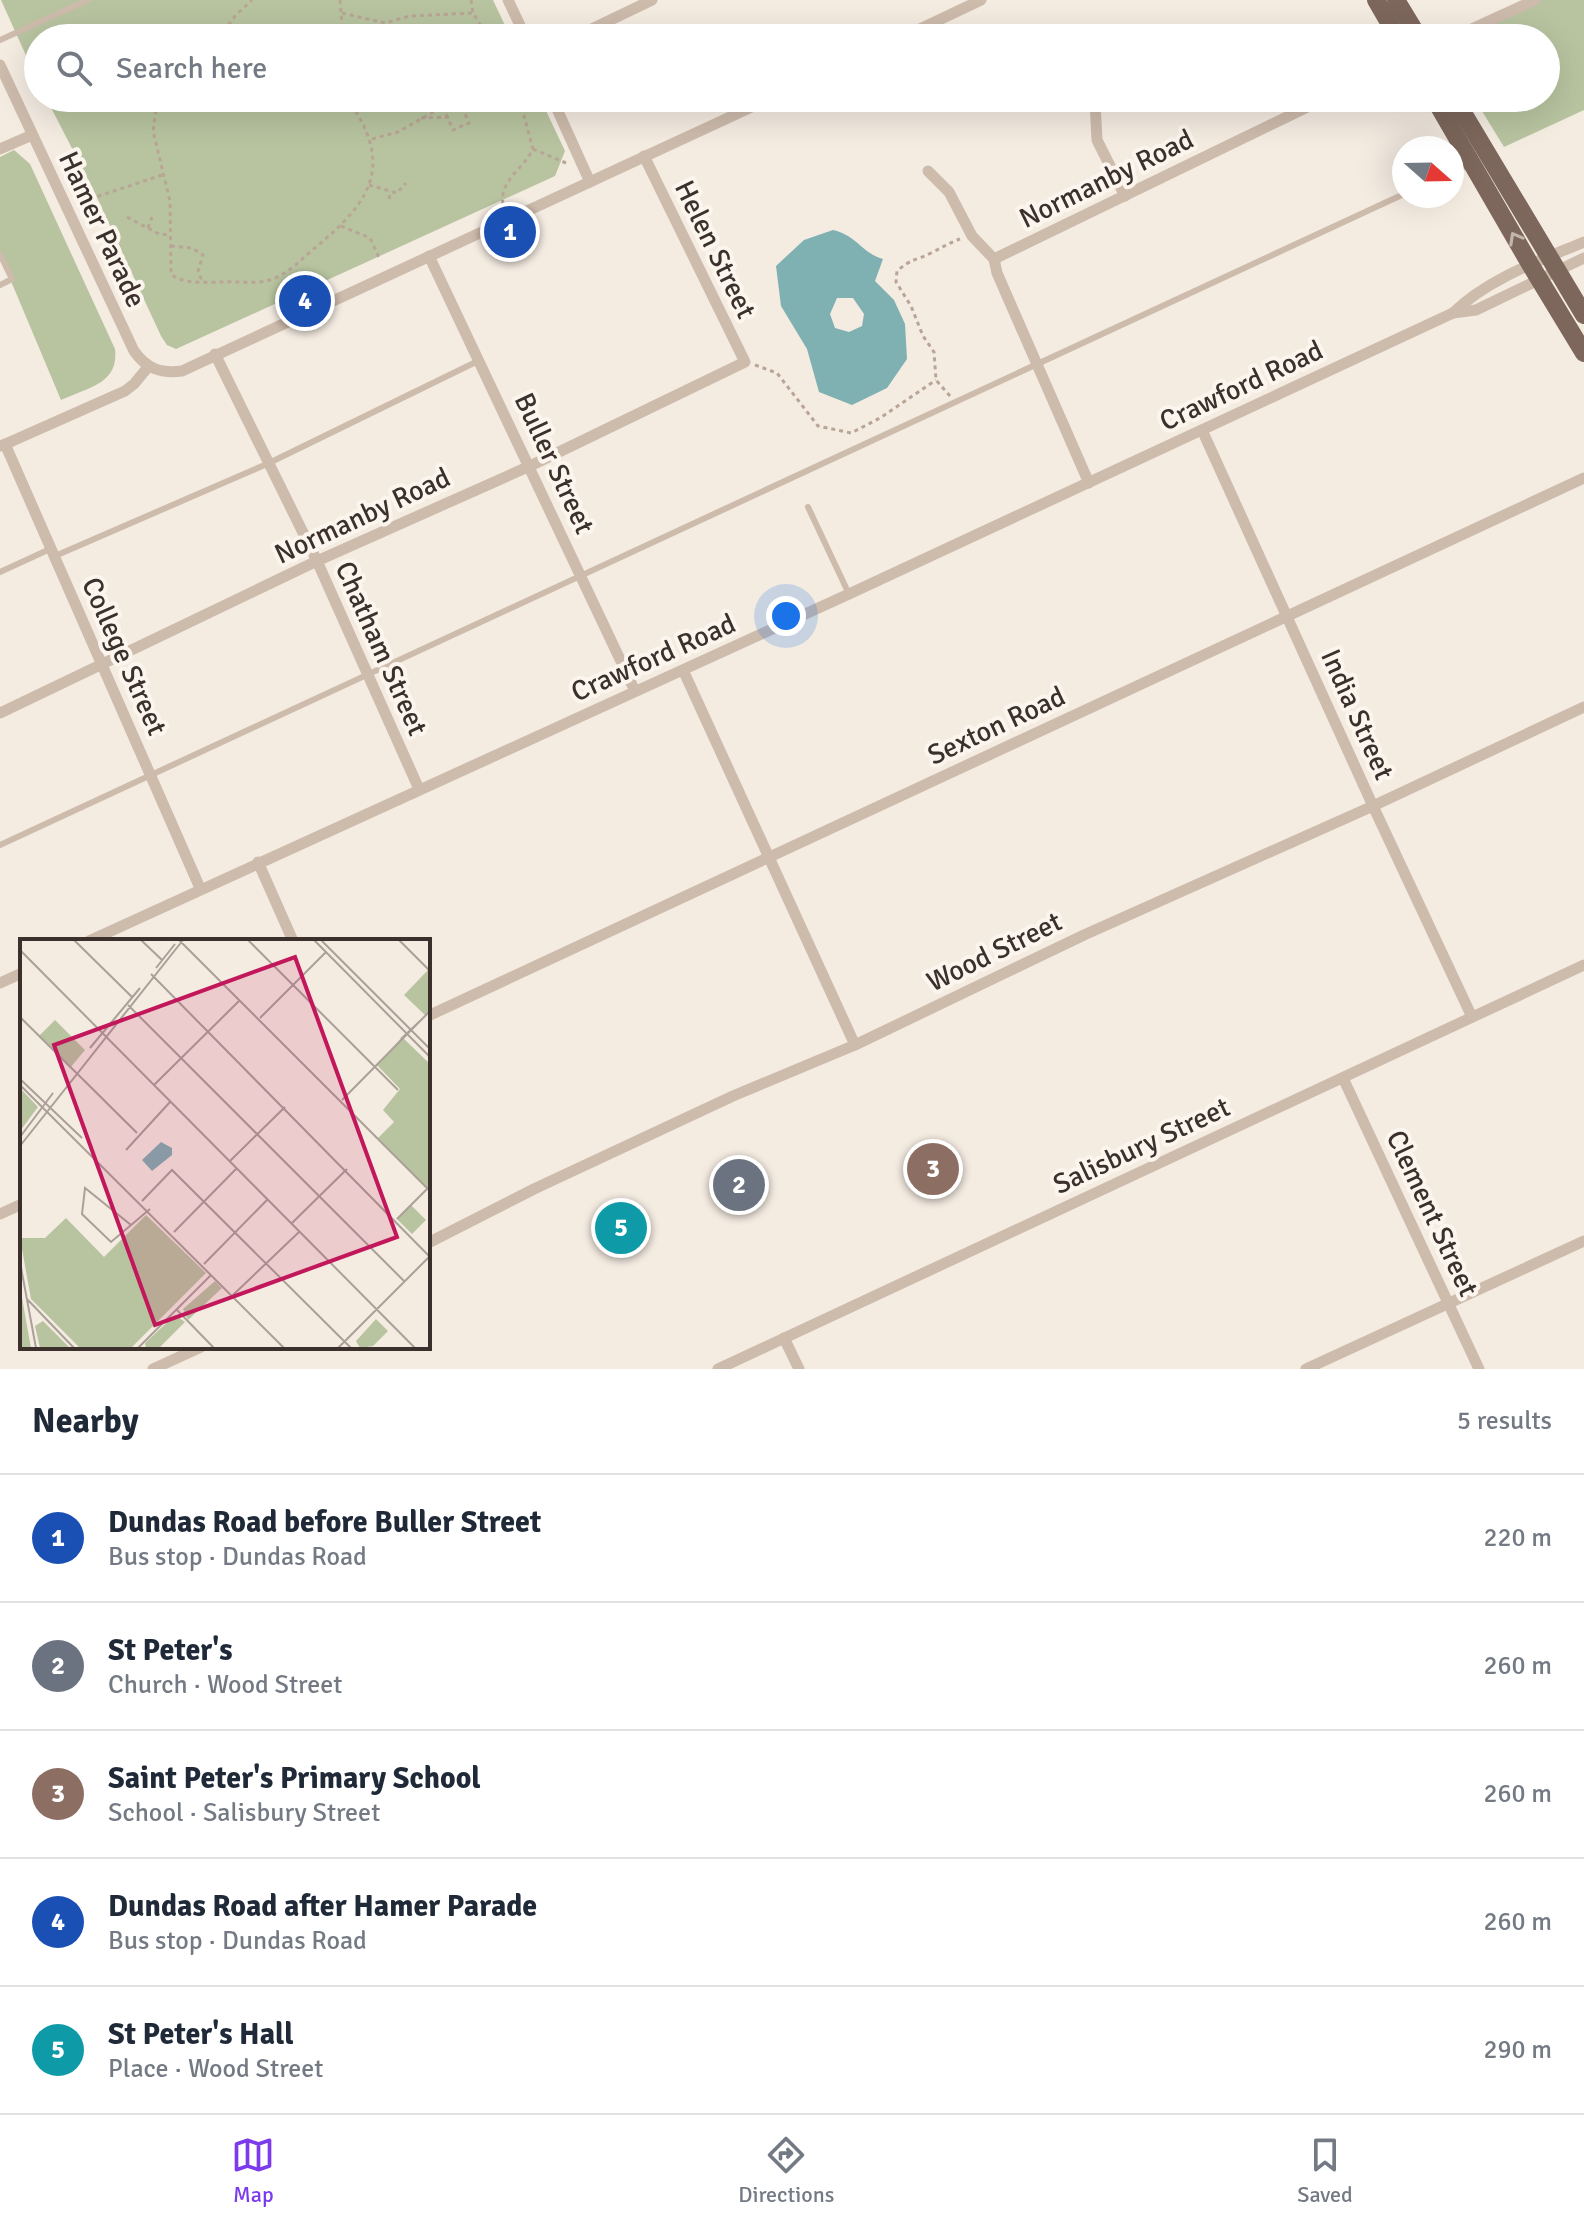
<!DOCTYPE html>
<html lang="en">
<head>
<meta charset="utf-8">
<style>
	:root { --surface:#fff; --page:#f6f6f7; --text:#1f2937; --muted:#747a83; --line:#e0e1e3; --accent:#7c3aed }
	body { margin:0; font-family:Signika,sans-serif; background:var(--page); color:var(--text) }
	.compass { position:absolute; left:1392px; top:136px; width:72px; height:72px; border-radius:50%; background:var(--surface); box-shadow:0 8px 32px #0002; rotate:110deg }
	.you { position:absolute; left:786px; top:616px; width:28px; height:28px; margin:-20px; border:6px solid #fff; border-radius:50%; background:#1a73e8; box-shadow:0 0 0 12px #1a73e833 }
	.badge { display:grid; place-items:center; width:52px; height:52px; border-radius:50%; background:var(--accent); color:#fff; font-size:26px; font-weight:700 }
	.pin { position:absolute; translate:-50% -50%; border:4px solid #fff; box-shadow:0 2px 8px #0006 }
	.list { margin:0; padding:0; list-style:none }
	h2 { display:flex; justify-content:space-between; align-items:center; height:104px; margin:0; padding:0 32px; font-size:34px }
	h2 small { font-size:26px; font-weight:400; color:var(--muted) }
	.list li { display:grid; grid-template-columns:52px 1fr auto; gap:24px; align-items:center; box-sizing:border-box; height:128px; padding:0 32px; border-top:2px solid var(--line) }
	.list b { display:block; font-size:30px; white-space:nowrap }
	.list p { margin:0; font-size:26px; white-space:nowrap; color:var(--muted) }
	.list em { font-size:26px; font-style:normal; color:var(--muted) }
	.icon { flex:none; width:44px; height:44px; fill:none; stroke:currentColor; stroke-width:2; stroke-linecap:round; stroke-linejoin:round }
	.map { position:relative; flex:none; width:1584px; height:1369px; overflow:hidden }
	.search { position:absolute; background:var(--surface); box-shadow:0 8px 32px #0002; left:24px; right:24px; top:24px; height:88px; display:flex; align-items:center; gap:20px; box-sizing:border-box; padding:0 28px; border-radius:44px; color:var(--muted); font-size:30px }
	.sheet { height:744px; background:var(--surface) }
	nav { display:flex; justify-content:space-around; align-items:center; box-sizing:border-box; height:112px; border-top:2px solid var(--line); background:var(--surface); font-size:22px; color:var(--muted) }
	nav a { display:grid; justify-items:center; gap:4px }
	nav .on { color:var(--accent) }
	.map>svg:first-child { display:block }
	.green { fill:#b8c4a0 }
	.water { fill:#7fb0b2; fill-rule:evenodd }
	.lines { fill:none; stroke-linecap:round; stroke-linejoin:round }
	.path { stroke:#b9a596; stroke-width:3; stroke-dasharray:4 4; stroke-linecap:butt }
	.lane { stroke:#cdbbac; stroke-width:6 }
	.street { stroke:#cdbbac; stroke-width:11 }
	.primary { stroke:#7d675c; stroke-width:18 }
	.oneway { stroke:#c2b5ac }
	.labels { text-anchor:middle; stroke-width:8; stroke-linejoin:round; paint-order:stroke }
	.street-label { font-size:28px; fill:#3b302b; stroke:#fbf5ee }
	.inset-road { fill:none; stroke:#aaa098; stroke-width:2 }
	.view { fill:#c2185b; fill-opacity:0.15; stroke:#c2185b; stroke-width:4 }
	.inset-edge { fill:none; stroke:#3b302b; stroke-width:4 }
</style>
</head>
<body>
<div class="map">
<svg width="1584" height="1369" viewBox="0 0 1584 1369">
	<rect width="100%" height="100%" fill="#f4ebe1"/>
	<!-- green -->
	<g class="green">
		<polygon points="1,0 493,0 511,38 38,38 38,82"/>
		<polygon points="1535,0 1584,0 1584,110 1504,147 1474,98 1546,98 1546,38 1452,38"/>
		<polygon points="46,98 540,98 565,151 555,176 176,349 167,345 161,336 93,189"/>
		<path d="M14,150L30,164L115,349C119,384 88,387 61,400L0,255V157Z"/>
	</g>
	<!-- water -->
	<path class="water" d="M833,230C858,236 860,252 883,259L875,281L894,300L905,324L907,359L887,388L852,405L819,392L807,349L781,306L776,266L804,240ZM837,298H853L864,314L862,326L849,332L835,328L830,314Z"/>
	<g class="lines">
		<!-- path -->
		<g class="path">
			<polyline points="340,0 343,38"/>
			<polyline points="471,0 473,13 481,26 478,38"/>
			<polyline points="342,13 385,23 410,16 473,13"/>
			<polyline points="219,38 235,16 252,0"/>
			<path d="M166,98L156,110L153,131L170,201L171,274C183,285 207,282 223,282C237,281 253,284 266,281C287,276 300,260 316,247C373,200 394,164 347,98"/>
			<polyline points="443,107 453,130 469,123 458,98"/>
			<polyline points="421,118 449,117"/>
			<polyline points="372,139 398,132 458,98"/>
			<polyline points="533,149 566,163"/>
			<polyline points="369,185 397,193 406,183"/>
			<polyline points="90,199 162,175"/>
			<polyline points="389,199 391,191"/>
			<path d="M503,204C499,180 524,169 533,149L524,116L514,98"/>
			<polyline points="127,217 159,234 170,235"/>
			<polyline points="341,226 370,238 380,260"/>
			<polyline points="148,228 152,217"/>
			<polyline points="171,246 192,248 203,255 198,271 203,283"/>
			<polyline points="755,365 777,373 818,426 851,433 880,418 936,380"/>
			<path d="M950,396L936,380L934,352L923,336L911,306L896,282L897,271C912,258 915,261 931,253C941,248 949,243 960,239"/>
		</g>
		<!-- lane -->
		<g class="lane">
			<polyline points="0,40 88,0"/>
			<polyline points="1452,172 1471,164"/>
			<polyline points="0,254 12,279 0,285"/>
			<polyline points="808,507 849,594"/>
			<polyline points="55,556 267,464 480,360"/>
			<polyline points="0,572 50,549"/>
			<polyline points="0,845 1404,194"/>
		</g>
		<!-- street -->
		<g class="street">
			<polyline points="508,0 526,38"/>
			<polyline points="573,38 652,0"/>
			<polyline points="901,38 981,0"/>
			<polyline points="1452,38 1535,0"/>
			<path d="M0,65L134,351C146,368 160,374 182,371L771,98"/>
			<polyline points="552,98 590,182"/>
			<polyline points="1095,101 1097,140 1125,196"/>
			<polyline points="0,149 32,135"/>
			<polyline points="928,171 949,192 972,236 994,259"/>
			<polyline points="429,256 635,691"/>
			<polyline points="994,259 1326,98"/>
			<polyline points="994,259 997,273 1089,483"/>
			<path d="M1453,313C1487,279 1541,260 1584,242"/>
			<polyline points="215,354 317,561 419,789"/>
			<polyline points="1202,430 1373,806 1472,1017"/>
			<polyline points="5,444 200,888"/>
			<polyline points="1,446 125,391 134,384 148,367"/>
			<polyline points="683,670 855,1045"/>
			<polyline points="0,713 317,561 530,466 745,362 644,156"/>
			<polyline points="258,862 293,941"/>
			<polyline points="89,941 849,594 1453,313 1476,310 1584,258"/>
			<polyline points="0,983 22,973"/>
			<polyline points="428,1016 1584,478"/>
			<polyline points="1343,1078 1479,1369"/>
			<polyline points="0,1214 22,1204"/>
			<polyline points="428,1243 534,1189 733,1096 855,1045 1084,935 1373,806 1584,707"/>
			<polyline points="784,1338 799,1369"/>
			<polyline points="153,1369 201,1347"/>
			<polyline points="718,1369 1584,965"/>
			<polyline points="1306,1369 1584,1241"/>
		</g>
		<!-- primary -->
		<g class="primary">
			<polyline points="1376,0 1398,38"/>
			<polyline points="1396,0 1419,38"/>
			<polyline points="1434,98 1530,264 1584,353"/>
			<polyline points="1454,98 1584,315"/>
		</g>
	</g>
	<!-- one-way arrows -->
	<defs><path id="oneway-chevron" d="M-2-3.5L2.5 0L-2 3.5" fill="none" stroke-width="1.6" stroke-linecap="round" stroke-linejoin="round" transform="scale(2)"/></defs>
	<use class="oneway" href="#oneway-chevron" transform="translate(1515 238) rotate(-119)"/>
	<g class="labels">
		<!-- street labels -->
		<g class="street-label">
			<text transform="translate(1106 178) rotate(-26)" y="10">Normanby Road</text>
			<text transform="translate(103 229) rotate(65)" y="10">Hamer Parade</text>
			<text transform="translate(716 249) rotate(64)" y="10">Helen Street</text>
			<text transform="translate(1241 385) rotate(-25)" y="10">Crawford Road</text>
			<text transform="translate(555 463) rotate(65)" y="10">Buller Street</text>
			<text transform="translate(362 515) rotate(-25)" y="10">Normanby Road</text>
			<text transform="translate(382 648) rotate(66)" y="10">Chatham Street</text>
			<text transform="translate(125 656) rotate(66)" y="10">College Street</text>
			<text transform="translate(653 657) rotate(-24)" y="10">Crawford Road</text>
			<text transform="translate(1358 714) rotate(66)" y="10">India Street</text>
			<text transform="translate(996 725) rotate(-25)" y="10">Sexton Road</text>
			<text transform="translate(994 951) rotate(-26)" y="10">Wood Street</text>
			<text transform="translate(1141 1145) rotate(-25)" y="10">Salisbury Street</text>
			<text transform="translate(1433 1213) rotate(65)" y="10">Clement Street</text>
		</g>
	</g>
	<!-- overview -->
	<g transform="translate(20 939)">
		<rect width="410" height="410" fill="#f4ebe1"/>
		<path d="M409,30L410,72L406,77L384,56ZM35,81L65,111L50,129L19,97ZM382,98L410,125V252L358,199L374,183L363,171L380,150L357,126ZM0,149L18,168L0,192ZM391,266L406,281L392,295L377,280ZM126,276L186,334L111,409H60L11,360L0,299H25L46,279L84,318ZM195,342L202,349L168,381L163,370ZM0,347L7,387L11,409H0ZM155,376L165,383L139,409H126L125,404ZM356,380L368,392L353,407L340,409L336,402ZM23,382L50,409H20L15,387Z" fill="#b8c4a0"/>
		<path d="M141,203L152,209V216L132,232L122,221Z" fill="#7fb0b2"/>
		<path class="inset-road" d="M54,1L113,59M121,1L142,21M159,1L410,252M228,1L378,151M294,1L410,118M301,1L410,110M379,1L410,32M0,11L395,409M136,29L155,5M131,35L410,318M108,66L385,343M0,78L117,194M240,79L306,13M381,100L400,82M70,109L120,49M0,140L62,199M0,146L264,409M134,146L220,61M322,161L410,72M0,198L33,154M0,207L163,1M106,211L150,163M210,222L265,168M122,262L152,231L331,409M377,280L408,249M272,284L327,230M111,286L65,249L62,275L91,303L130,270M154,293L217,229M0,323L16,409M184,325L247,261M213,356L279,293M6,359L54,409M157,371L194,409M118,409L191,336M318,409L409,318"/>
		<path class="view" d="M275,18L377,298L135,386L34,106Z"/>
		<rect width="410" height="410" class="inset-edge"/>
	</g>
</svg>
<svg class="compass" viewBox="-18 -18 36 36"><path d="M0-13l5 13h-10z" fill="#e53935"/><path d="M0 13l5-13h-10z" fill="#747a83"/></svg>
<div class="you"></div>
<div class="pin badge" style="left:510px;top:232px;background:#1a4fb4">1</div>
<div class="pin badge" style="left:739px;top:1185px;background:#6b7280">2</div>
<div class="pin badge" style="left:933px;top:1169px;background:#8d6e63">3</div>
<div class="pin badge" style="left:305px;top:301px;background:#1a4fb4">4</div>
<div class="pin badge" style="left:621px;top:1228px;background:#0f9aa8">5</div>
<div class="search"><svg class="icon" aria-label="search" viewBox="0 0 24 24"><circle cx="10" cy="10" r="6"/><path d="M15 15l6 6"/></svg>Search here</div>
</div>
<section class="sheet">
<h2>Nearby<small>5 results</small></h2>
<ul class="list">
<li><span class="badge" style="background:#1a4fb4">1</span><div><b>Dundas Road before Buller Street</b><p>Bus stop · Dundas Road</p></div><em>220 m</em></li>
<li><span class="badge" style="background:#6b7280">2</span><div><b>St Peter's</b><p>Church · Wood Street</p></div><em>260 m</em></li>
<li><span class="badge" style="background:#8d6e63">3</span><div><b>Saint Peter's Primary School</b><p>School · Salisbury Street</p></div><em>260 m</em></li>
<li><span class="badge" style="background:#1a4fb4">4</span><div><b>Dundas Road after Hamer Parade</b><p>Bus stop · Dundas Road</p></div><em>260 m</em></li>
<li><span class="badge" style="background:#0f9aa8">5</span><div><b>St Peter's Hall</b><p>Place · Wood Street</p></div><em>290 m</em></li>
</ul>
</section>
<nav>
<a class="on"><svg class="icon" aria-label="map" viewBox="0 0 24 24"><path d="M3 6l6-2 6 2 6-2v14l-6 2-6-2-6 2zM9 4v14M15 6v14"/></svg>Map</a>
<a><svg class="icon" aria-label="directions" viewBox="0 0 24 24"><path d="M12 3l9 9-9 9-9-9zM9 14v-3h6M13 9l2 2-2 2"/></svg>Directions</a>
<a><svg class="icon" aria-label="saved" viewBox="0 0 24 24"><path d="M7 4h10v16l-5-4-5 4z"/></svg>Saved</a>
</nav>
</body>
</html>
